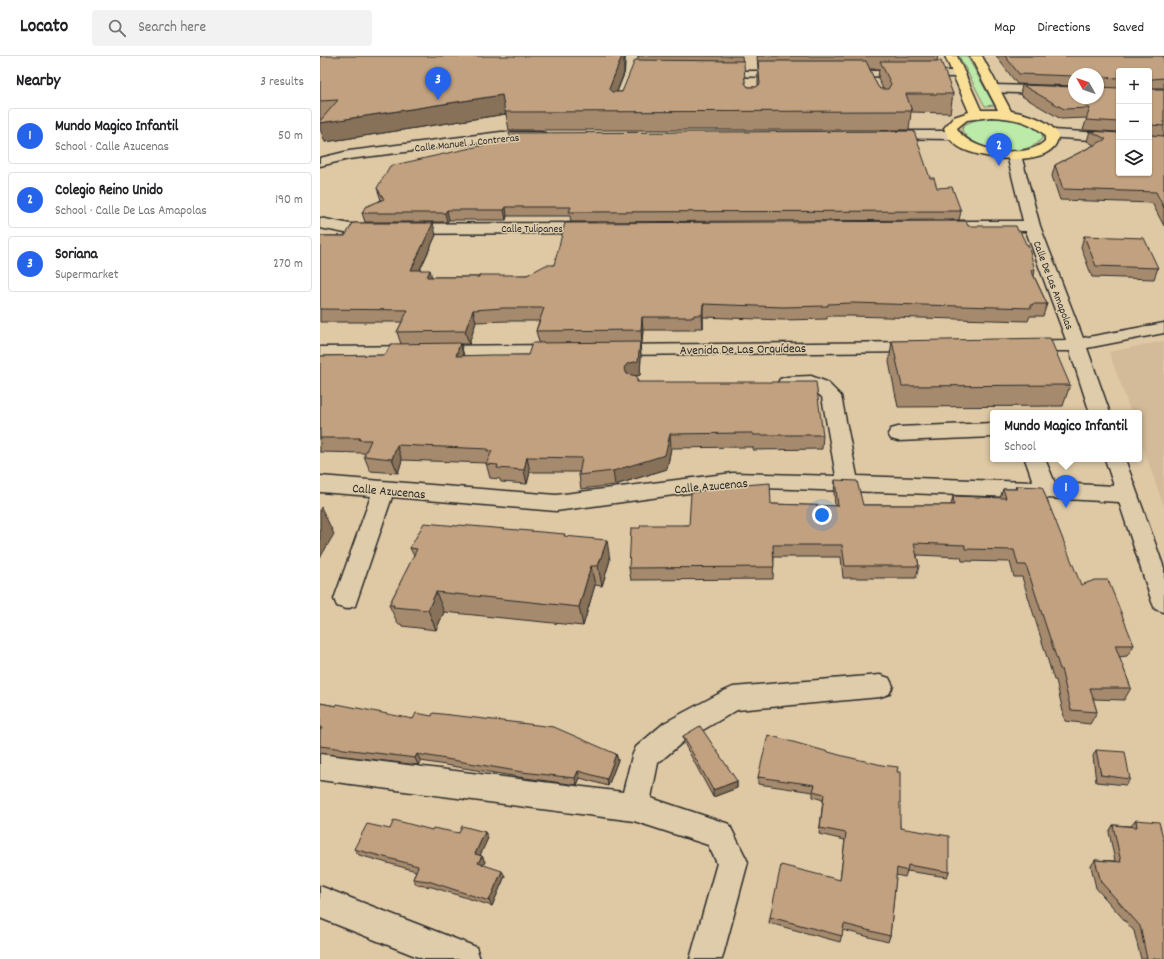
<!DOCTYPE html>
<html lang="en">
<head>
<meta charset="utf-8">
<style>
	:root { --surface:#fff; --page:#f2f2f2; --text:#202124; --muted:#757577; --line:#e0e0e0; --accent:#2563eb }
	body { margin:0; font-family:Dekko,sans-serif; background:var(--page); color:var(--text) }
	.controls { position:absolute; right:12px; top:12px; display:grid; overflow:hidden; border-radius:4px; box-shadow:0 1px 3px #0004 }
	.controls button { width:36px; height:36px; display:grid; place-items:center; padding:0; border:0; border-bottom:1px solid var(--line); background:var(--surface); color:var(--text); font:20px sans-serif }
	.compass { position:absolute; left:748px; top:12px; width:36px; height:36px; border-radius:50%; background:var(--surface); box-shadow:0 1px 3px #0004; rotate:310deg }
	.you { position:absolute; left:502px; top:459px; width:14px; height:14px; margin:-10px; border:3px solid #fff; border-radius:50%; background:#1a73e8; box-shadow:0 0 0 6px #1a73e833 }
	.badge { display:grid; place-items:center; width:26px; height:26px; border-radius:50%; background:var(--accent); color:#fff; font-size:13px; font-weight:700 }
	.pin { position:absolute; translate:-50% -33px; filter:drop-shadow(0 1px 2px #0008) }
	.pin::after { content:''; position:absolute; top:21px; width:14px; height:12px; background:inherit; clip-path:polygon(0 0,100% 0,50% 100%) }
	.popup { position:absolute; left:670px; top:354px; width:152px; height:52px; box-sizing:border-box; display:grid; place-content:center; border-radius:4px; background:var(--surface); filter:drop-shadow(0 1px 3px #0005); font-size:13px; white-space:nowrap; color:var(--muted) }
	.popup b { font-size:15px; color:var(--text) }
	.popup::after { content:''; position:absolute; left:50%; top:100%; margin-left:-8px; border:8px solid transparent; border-top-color:var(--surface) }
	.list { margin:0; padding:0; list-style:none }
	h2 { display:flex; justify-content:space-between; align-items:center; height:52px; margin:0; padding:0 16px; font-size:17px }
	h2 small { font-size:13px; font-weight:400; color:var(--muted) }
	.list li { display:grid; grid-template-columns:26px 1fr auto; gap:12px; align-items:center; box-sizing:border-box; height:56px; margin:0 8px 8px; padding:0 8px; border:1px solid var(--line); border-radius:4px }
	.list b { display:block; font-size:15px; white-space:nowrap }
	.list p { margin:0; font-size:13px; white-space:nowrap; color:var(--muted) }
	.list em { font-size:13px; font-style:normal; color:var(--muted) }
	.icon { flex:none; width:22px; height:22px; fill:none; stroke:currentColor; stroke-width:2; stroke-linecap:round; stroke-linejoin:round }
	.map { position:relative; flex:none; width:844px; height:903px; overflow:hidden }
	header { display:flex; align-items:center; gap:24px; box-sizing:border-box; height:56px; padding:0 20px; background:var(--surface); border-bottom:1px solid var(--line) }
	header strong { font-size:19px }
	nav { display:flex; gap:22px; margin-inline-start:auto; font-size:14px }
	.search { width:280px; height:36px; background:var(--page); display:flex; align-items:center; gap:10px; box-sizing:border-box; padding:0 14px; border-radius:4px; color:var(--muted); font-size:15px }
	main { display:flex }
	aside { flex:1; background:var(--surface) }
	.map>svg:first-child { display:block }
	.built { fill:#d3ba98 }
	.green { fill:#bbeaa9; stroke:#738a6a }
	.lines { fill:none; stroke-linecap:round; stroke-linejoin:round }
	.minor-casing { stroke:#2b2b2b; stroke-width:3 }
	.major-casing { stroke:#2b2b2b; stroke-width:3 }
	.minor { fill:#deccaa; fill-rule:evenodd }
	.major { fill:#fadf96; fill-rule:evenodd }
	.wall { fill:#a68a6d; stroke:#2b2b2b; fill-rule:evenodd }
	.shaded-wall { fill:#877159; stroke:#2b2b2b }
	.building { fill:#c1a17f; stroke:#2b2b2b }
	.labels { text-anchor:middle; stroke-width:3; stroke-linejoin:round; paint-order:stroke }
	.far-street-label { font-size:11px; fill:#2b2b2b; stroke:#deccaa }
	.street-label { font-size:13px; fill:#2b2b2b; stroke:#deccaa }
</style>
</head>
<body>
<header>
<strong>Locato</strong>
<div class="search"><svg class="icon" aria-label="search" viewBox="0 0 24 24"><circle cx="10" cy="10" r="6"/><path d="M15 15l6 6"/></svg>Search here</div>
<nav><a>Map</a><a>Directions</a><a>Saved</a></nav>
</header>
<main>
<aside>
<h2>Nearby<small>3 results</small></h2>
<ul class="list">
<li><span class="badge">1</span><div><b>Mundo Magico Infantil</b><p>School · Calle Azucenas</p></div><em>50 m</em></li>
<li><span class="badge">2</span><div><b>Colegio Reino Unido</b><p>School · Calle De Las Amapolas</p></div><em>190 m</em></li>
<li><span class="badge">3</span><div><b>Soriana</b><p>Supermarket</p></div><em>270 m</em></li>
</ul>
</aside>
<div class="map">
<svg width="844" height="903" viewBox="0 0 844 903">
	<rect width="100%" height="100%" fill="#dfc9a5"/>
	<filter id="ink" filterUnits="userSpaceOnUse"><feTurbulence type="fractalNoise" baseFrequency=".025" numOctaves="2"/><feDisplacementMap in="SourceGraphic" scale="8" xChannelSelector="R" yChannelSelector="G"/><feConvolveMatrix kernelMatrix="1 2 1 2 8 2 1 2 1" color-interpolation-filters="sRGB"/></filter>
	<g filter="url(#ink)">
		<!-- built -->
		<polygon class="built" points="844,285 844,451 819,380 819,357 811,357 789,296"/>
		<!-- green -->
		<g class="green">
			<polygon points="639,0 647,0 674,49 665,50"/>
			<path d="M670,60C691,61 704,64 721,76L723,81C711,103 651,96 642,74L644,69L659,62Z"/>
		</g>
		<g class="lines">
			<!-- minor casing -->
			<g class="minor-casing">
				<g id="minor">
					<polygon points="306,0 318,0 317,17 308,40 306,43 298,43 296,40 305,17"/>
					<polygon points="394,15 467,15 471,16 473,18 471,20 467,21 390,20 388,18 390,16"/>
					<polygon points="522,15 640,15 644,16 646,18 644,20 640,21 518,20 516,18 518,16"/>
					<polygon points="674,29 754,31 754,39 670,36 668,33 670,30"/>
					<polygon points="732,74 799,78 799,86 727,81 726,78 727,75"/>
					<polygon points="565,75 631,75 636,76 638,79 636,82 631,83 560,82 558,79 560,76"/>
					<polygon points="181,76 220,76 225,77 227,80 225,83 220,84 181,84 29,103 0,110 0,102 29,95"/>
					<polygon points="694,95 699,96 701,99 720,170 763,282 844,267 844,277 767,292 790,357 770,357 750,295 703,295 697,294 694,290 697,286 703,285 746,284 706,175 633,175 628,173 625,170 628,167 633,165 703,165 687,99 689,96"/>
					<polygon points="0,162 30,168 273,167 278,169 281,172 278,175 273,177 30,178 0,172"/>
					<polygon points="601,286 607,287 610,291 607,295 601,296 291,299 285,298 282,294 285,290 291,289"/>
					<polygon points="239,289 245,290 248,294 245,298 239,299 0,301 0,291"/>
					<polygon points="491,320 507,326 521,340 537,420 713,426 705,403 725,403 735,427 794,430 785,403 805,403 844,512 844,556 835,553 832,546 799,446 727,442 413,431 236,455 72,441 35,550 26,553 17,550 14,543 51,440 0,436 0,420 236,439 413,417 516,420 502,341 490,332 467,333 460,331 458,327 460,323 467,321"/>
					<polygon points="673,367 673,381 578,385 571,383 568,378 571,373 578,371"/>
					<polygon points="560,619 569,622 573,630 569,638 560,641 417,654 364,685 338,707 331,742 409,768 428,806 402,903 370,903 397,807 388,789 314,765 0,724 0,698 303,736 312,700 316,691 344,667 404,635 413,631"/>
					<polygon points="0,830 156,891 160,903 103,903 0,862"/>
				</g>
			</g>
			<!-- major casing -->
			<g class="major-casing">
				<path id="major" d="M625,0H637L661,54H678L650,0H662L691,55C707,58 728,63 738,78C739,114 659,104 639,91C631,86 627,80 624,72L634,61L649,56ZM671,61C692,62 710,65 725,79V85C706,104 649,96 637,72L647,64Z"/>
			</g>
			<!-- minor -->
			<use href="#minor" class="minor"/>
			<!-- major -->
			<use href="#major" class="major"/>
		</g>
		<!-- wall -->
		<g class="wall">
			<path d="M0,0L304,17L296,36H302L318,4V0H422L425,27L428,31H436L438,29V13L437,0H618L617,5L633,38L630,57L591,56L589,74H189L186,58L5,86L1,63H0ZM549,13H559L558,22L563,33H560L557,29Z"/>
			<polygon points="676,0 844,0 844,32 831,32 831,33 844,33 844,170 832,147 740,144 732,120 735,109 774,89 767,85 770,75 799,77 799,117 829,15 799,15 799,76 763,74 767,62 741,63 700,39 702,29 754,42 778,18 754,18 754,30 697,28"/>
			<polygon points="610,122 617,132 641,155 639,164 251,166 250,160 187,160 186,164 129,164 127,166 45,166 42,157 61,144 57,132"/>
			<path d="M648,170L715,214L714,220L727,248L723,260H710L708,265L530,260H507V263L463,264L383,261V272H375V274H323L322,286H320L321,300L320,319L316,320L318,326L503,379L502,393L433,394V391H425L351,392L347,413L295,429L261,433L259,419V416H210L207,428L181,426L180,423L170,422L166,407L82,404L78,417L50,415L44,400L45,399L44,397L0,396V300L65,299L81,288L77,276L82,266H0V180L116,179L100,214L112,221H159L207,219L234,209ZM187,265H219L216,275L219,286L208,299L144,300L141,288H149L156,266Z"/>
			<polygon points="764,180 838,212 834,223 772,221 761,191"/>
			<polygon points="572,285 750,329 743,350 578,351 569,306"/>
			<polygon points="515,424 543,449 631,449 633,440 680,442 683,433 695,433 696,430 761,529 814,589 807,600 799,601 811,632 804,644 773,643 777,656 770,668 745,665 736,624 734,624 702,521 694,521 690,506 642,505 641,501 597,499 599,510 596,522 523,522 521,501 454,501 453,523 311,524 309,512 320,472 369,469 451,448 515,450 514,437"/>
			<polygon points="245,481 290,504 282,530 275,529 263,570 124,556 116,574 82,570 81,568 78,568 69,549 94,500 90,492"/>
			<polygon points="0,647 16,650 296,698 298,704 288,730 260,722 257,729 205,722 101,705 98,709 0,697"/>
			<polygon points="363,680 417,725 417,732 393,741 364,687"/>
			<polygon points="776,694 810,723 806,729 776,726 773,700"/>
			<polygon points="577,716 580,772 629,816 627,821 587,815 585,821 576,819 570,880 568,886 523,874 520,886 449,867 450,861 520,824 525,784 499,778 503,744 493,741 493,736 438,728 438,721"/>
			<polygon points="816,764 844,903 821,903 814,875 776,832 771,810 775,804 795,805 789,776 793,769 811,770"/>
			<polygon points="70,773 112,774 139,777 165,776 168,782 160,799 162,800 165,806 163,809 185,820 172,850 112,831 97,829 93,823 96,815 39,799 34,793"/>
		</g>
		<!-- shaded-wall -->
		<g class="shaded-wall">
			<polygon points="302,0 304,0 304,17 291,51 289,33"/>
			<polygon points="182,39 186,58 5,86 0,73 0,67"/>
			<polygon points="186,151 187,160 186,164 184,154"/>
			<polygon points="127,154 129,164 127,166 125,157"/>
			<polygon points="113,167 116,179 94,226 91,214"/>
			<polygon points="110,214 113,226 107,221"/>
			<polygon points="383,248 383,272 382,259"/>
			<polygon points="153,254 156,266 149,288 145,275"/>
			<polygon points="322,261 323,274 322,286 321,274"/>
			<polygon points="320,286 321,300 320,319 309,322 304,312"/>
			<polygon points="140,287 144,301 136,300"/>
			<polygon points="350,378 351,392 347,413 295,429 293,415"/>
			<polygon points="77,389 82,404 78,417 72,403"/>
			<polygon points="207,401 210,416 207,428 204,414"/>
			<polygon points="1,451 14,478 0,502 0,454"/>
			<polygon points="287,484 290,504 282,530 278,510"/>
			<polygon points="271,510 275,529 263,570 259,551"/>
			<polygon points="116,536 124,556 116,574 108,554"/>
			<polygon points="97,698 101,705 98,709 95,702"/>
			<polygon points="296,698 298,704 288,730 287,723"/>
			<polygon points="258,715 260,722 257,729 255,722"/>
			<polygon points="417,725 417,732 393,741 393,734"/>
			<polygon points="165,776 168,782 158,804 155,798"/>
			<polygon points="162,800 165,806 161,813 158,807"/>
			<polygon points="182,815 185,820 172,850 169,845"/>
		</g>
		<!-- building -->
		<g class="building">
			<polygon points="0,0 302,0 289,33 292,36 302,36 315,4 424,5 425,27 428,31 436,31 440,28 438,5 546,5 557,29 560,33 568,33 571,28 560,5 621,5 633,38 586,38 592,55 185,56 182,39 0,67 0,65 18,44 0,45"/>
			<polygon points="685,0 844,0 844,22 832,23 831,24 831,33 844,33 844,70 831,69 831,79 844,80 844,152 836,136 743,133 735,109 786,83 770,75 799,77 799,117 829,117 829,15 799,15 799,22 780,21 780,31 799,32 799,66 766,64 770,52 744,53 702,29 754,31 754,42 778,42 778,18 754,18 754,20 699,18"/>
			<polygon points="594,75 610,122 614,122 617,132 632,131 641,155 249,156 251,151 186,151 184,154 127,154 125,157 42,157 45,151 64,143 57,132 70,110 191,83 189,77"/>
			<polygon points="646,165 648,170 696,170 698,175 700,175 706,188 708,189 715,214 711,214 727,248 712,248 713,249 710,249 712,252 531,247 508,248 508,250 463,251 383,248 382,259 374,259 374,261 322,261 321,274 216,275 224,252 184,252 153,254 145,275 77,276 88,254 0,253 0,180 25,180 33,167 113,167 91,214 110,214 107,221 159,221 159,219 207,219 226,209 234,209 245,167"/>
			<polygon points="764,180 824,182 838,212 776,210"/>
			<polygon points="730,282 750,329 582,330 572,285"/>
			<polygon points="320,286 318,305 307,308 304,312 307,318 317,320 317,326 496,326 503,379 433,379 433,377 426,377 350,378 345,399 293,415 259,419 262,402 207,401 204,414 177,412 178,409 166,408 172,395 167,395 168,393 77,389 72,403 44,400 51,384 39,384 40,382 0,382 0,300 65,299 71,288 140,287 136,300 170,299 208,299 212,287"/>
			<polygon points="515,424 537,425 543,449 634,449 633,440 686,442 683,433 697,433 696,430 722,431 761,529 775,524 788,524 814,589 795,589 811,632 770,632 777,656 751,654 741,613 740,613 706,509 698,509 694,494 645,493 645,489 594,487 599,510 525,510 522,489 453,489 454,511 309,512 311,472 320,472 321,469 369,469 371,437 399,431 450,427 451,448 518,450"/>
			<polygon points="104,467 138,470 139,469 245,478 244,480 287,484 278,510 271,510 259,551 116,536 108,554 73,551 74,549 69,549 97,493 90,492"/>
			<polygon points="0,647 16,650 17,648 93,663 96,657 112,660 113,657 234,671 296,698 287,723 258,715 255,722 202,716 97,698 95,702 0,690 0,675 2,672 0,672"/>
			<polygon points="380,670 417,725 393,734 363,680"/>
			<polygon points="448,679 523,700 562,709 578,711 577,716 580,716 580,772 629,780 629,816 588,809 587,815 577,812 570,880 524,868 522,880 450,861 461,809 520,824 526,777 500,772 504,738 493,735 495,729 438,721"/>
			<polygon points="776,694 805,696 810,723 781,719"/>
			<polygon points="74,764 112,774 113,772 139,777 142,770 165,776 155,798 162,800 158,807 182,815 169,845 108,825 93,823 98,810 34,793 47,768 70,773"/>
			<polygon points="816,764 839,766 844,785 844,903 827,903 820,870 781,826 775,804 801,806 793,769 817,771"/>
		</g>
	</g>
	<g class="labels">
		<!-- far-street labels -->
		<g class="far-street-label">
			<text transform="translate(147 86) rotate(-6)" y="4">Calle Manuel J. Contreras</text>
			<text x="212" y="176">Calle Tulipanes</text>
			<text transform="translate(734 229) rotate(69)" y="4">Calle De Las Amapolas</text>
		</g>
		<!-- street labels -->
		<g class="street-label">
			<text transform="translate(423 292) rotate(-1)" y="5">Avenida De Las Orquídeas</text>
			<text transform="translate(391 429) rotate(-5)" y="5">Calle Azucenas</text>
			<text transform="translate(69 434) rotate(5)" y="5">Calle Azucenas</text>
		</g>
	</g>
</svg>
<div class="controls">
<button>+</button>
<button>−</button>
<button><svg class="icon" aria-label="layers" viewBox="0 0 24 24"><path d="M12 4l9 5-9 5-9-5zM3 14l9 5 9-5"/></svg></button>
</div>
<svg class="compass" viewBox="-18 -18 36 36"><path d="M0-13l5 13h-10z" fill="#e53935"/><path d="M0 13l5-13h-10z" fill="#757577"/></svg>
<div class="you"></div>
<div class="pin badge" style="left:746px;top:452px">1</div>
<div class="popup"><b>Mundo Magico Infantil</b>School</div>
<div class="pin badge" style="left:679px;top:110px">2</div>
<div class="pin badge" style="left:118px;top:44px">3</div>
</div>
</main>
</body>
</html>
